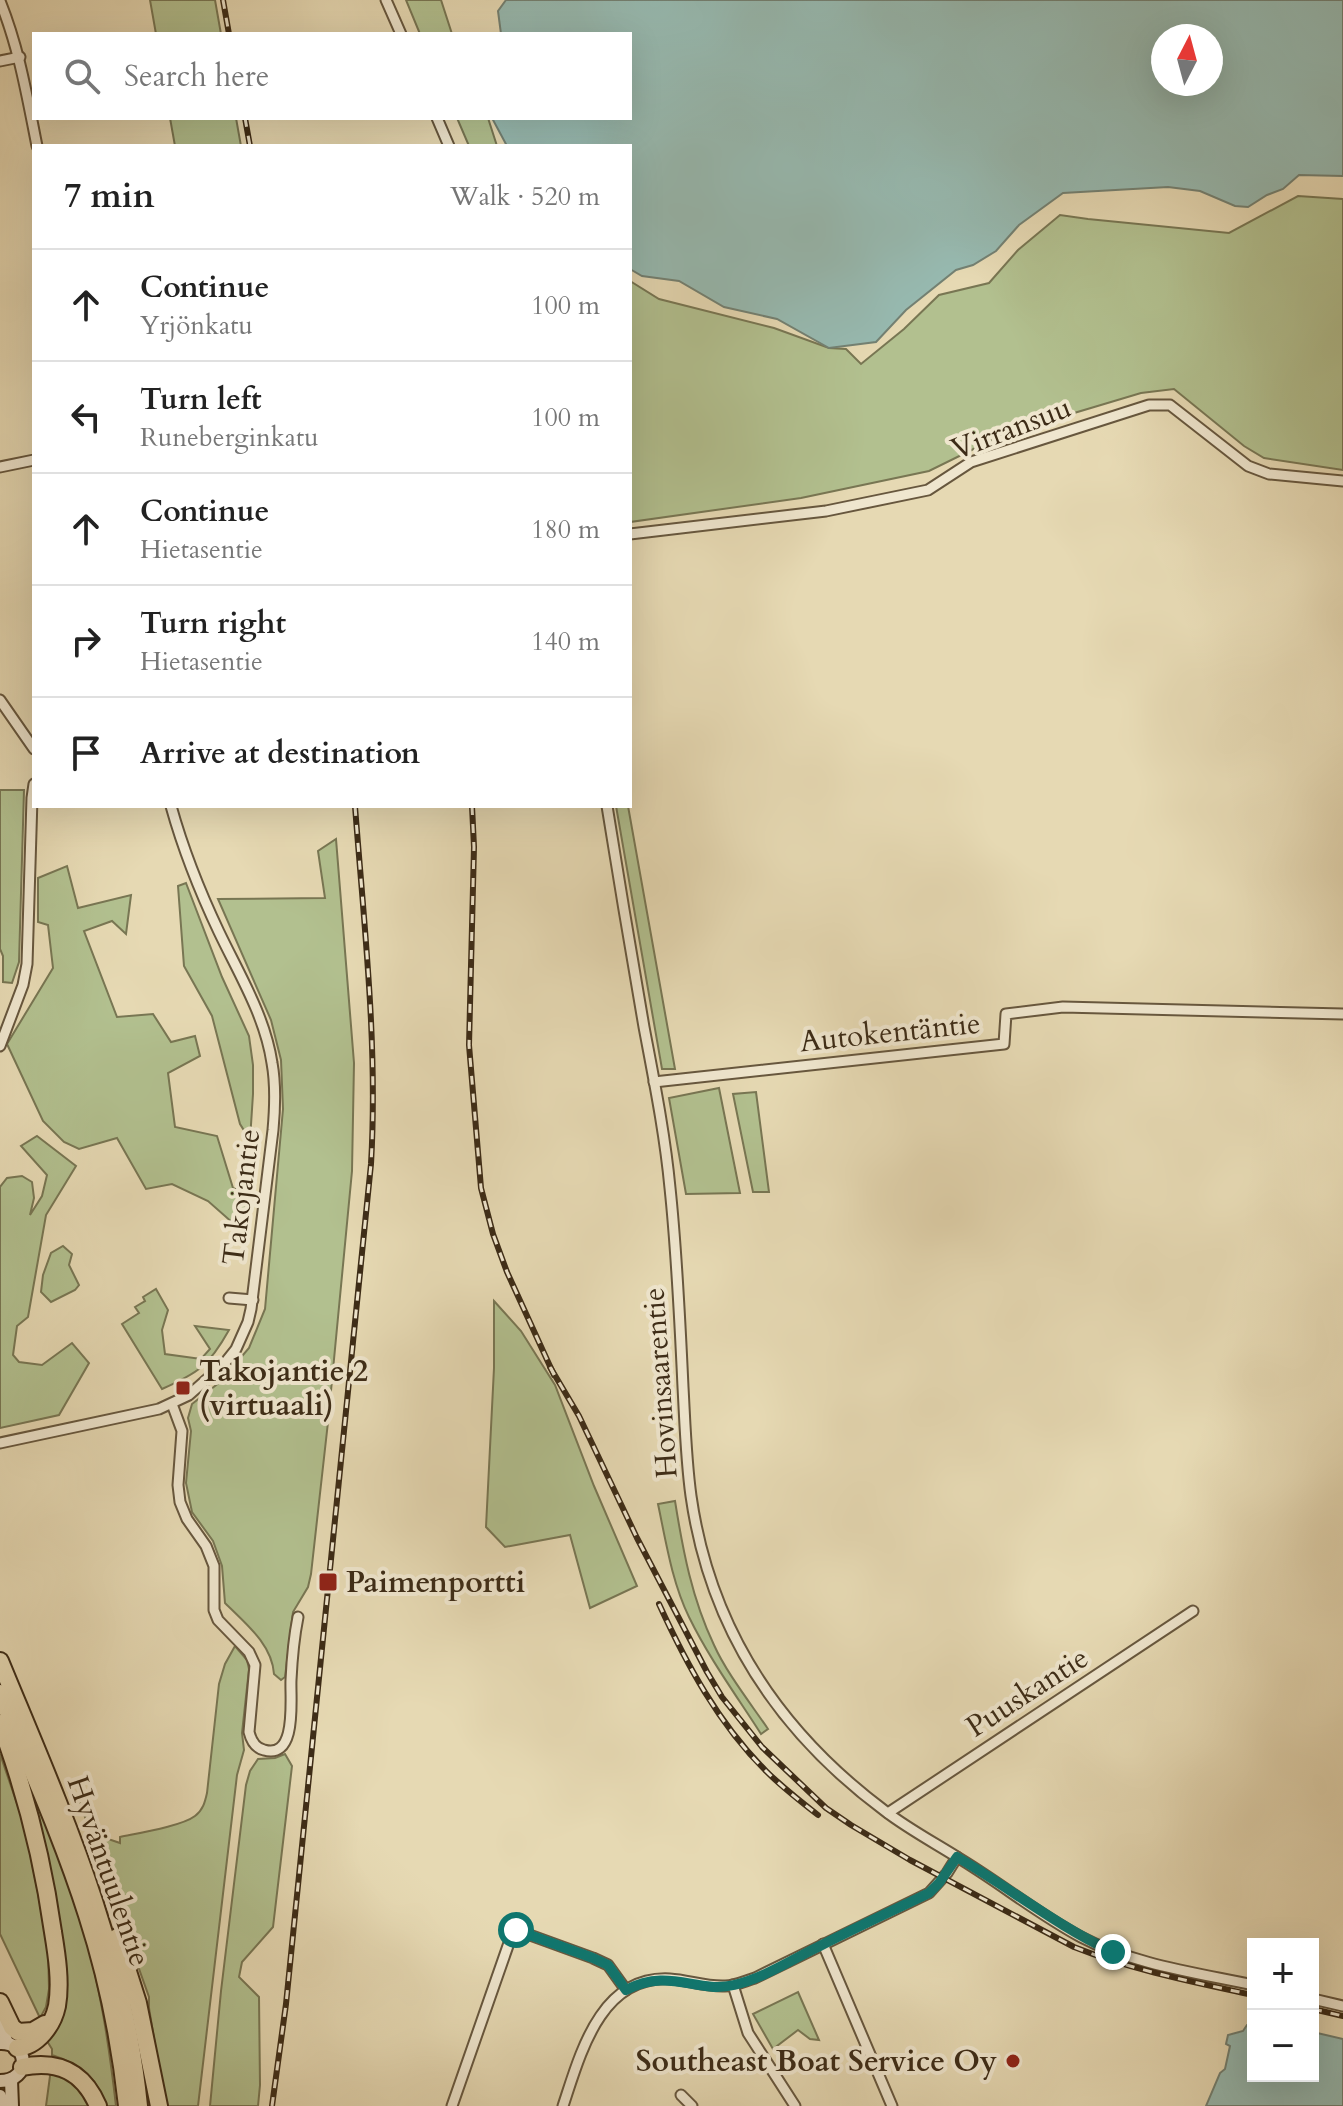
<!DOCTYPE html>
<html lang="en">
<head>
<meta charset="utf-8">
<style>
	:root { --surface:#fff; --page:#f6f6f6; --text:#222; --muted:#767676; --line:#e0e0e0 }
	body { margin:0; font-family:Cardo,serif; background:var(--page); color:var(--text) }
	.controls { position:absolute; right:24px; bottom:24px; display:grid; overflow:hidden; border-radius:0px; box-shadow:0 8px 32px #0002 }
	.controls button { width:72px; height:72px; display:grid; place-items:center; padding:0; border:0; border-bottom:2px solid var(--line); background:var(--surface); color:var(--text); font:40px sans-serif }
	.compass { position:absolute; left:1151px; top:24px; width:72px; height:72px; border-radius:50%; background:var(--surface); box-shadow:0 8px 32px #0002; rotate:6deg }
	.stop { position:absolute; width:24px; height:24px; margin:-18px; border:6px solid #0f766e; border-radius:50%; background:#fff }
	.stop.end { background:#0f766e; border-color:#fff; box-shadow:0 2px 8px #0008 }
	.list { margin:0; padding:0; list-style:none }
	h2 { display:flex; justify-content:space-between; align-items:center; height:104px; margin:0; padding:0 32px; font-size:34px }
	h2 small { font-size:26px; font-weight:400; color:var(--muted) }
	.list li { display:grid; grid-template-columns:52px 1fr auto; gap:24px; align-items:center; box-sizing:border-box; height:112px; padding:0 32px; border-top:2px solid var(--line) }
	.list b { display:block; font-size:30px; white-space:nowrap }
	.list p { margin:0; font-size:26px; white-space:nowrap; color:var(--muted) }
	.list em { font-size:26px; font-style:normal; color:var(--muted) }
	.icon { flex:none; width:44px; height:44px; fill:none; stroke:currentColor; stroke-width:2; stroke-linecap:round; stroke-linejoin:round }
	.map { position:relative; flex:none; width:1343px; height:2106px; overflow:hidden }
	.search { position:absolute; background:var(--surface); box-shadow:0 8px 32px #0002; left:32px; top:32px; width:600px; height:88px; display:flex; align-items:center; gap:20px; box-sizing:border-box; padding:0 28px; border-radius:0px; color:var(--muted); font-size:30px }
	.panel { position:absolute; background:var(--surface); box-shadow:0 8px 32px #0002; left:32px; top:144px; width:600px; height:664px; border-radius:0px }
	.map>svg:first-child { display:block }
	.green { fill:#b2c08f; stroke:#787653; stroke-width:2 }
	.water { fill:#97bab1; stroke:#738173; stroke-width:2; fill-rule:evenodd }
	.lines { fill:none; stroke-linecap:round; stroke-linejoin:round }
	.street-casing { stroke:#67573e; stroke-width:13 }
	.secondary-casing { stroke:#3d2c17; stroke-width:16 }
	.highway-casing { stroke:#3d2c17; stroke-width:20 }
	.street { stroke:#efe6ce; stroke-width:9 }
	.secondary { stroke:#efe6ce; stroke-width:12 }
	.highway { stroke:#e6d9b3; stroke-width:16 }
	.rail-casing { stroke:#3d2c17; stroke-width:6 }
	.rail { stroke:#efe6ce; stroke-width:3; stroke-dasharray:9; stroke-linecap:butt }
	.route { stroke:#0f766e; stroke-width:10 }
	.poi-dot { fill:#8f2418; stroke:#efe6ce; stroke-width:3 }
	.labels { text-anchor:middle; stroke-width:8; stroke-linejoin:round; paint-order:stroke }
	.street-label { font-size:30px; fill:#3d2c17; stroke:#efe6ce }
	.poi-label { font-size:30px; font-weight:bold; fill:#3d2c17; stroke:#efe6ce; text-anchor:start }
</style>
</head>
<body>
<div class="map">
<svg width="1343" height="2106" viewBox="0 0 1343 2106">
	<rect width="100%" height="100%" fill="#e6d9b3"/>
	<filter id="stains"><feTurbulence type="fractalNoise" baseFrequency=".0025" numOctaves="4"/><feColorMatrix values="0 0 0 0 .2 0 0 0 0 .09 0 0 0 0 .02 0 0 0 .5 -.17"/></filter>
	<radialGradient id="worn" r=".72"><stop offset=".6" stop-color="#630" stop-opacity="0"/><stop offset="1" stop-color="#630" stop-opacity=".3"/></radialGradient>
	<!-- green -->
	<g class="green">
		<polygon points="150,0 215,0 221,34 156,34"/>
		<polygon points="406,0 441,0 452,34 420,34"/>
		<polygon points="170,118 236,118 241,146 175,146"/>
		<polygon points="457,118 488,118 497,146 469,146"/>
		<polygon points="1298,196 1343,199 1343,470 1264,458 1244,446 1174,389 1141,393 1004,434 929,471 801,498 630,522 630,281 659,299 774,328 829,348 846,349 861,364 904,329 939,295 989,283 1018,250 1060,215 1088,219 1229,233"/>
		<polygon points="0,790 24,790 19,962 12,983 3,982 3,956 0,949"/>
		<polygon points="616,806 628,806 675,1069 662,1069"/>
		<path d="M336,839L354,1063L352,1171L328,1422L311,1574L308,1587L293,1612L285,1677L281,1680L274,1674C272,1644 245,1623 225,1603L222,1566L213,1541L192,1512L186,1483L191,1431L188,1418L192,1404L220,1382L249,1348L265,1309L283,1109L281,1060L271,1020L218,899L325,898L318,851Z"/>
		<polygon points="67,866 78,908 131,895 126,934 112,921 84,931 117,1017 153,1014 171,1042 195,1036 200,1056 168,1073 175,1127 217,1136 233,1188 247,1194 242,1231 208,1201 172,1184 146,1189 117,1138 79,1149 64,1142 43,1121 7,1044 53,968 48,925 38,922 38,878"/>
		<polygon points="186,883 222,977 249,1036 253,1065 253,1094 250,1140 240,1124 212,1016 184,966 178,886"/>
		<polygon points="719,1088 740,1193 686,1194 669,1098"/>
		<polygon points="756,1092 769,1192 753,1192 733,1094"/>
		<polygon points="37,1136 76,1166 46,1215 28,1317 17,1326 13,1355 19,1362 42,1365 72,1343 89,1363 59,1415 0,1428 0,1187 7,1178 22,1176 32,1182 34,1198 30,1215 42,1196 47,1175 21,1146"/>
		<polygon points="63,1246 72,1254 69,1265 79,1285 75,1290 51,1302 41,1292 43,1275 51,1253"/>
		<path d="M156,1289L168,1310L162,1330L165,1354L201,1359L210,1349L195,1326L229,1330C209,1366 198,1373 162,1389L122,1324L139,1313L135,1307L145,1301L143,1297Z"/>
		<polygon points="494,1301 521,1331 555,1385 594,1486 637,1586 590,1608 570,1535 505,1547 486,1527 494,1368"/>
		<path d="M675,1501C683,1551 692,1599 714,1645C726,1672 751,1704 768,1729L761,1734C736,1695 709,1658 689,1617C672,1582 666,1542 658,1504Z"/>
		<path d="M235,1646L247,1660L249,1669L242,1733L244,1750L237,1775L198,2106H165L149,2008V1997L79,1800L84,1801L108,1839L120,1843V1837C139,1833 182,1826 195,1816C203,1810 205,1802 207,1793L219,1684L225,1664Z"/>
		<polygon points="0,1754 25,1827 40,1904 48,1952 49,1989 46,2007 40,2018 0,1934"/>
		<polygon points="285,1754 292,1766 273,1927 242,1962 239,1977 259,1997 260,2085 258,2106 210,2106 221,1991 246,1785 250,1771 258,1759 275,1758"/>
		<path d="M22,1764C44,1817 66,1870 82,1925C100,1984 109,2045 116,2106H104C100,2078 77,2063 52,2055V2049L47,2041L63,2016L66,1989Z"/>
		<polygon points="798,1992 819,2040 810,2039 798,2030 773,2049 753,2014"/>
		<polygon points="53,2070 79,2082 92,2106 46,2106 50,2076"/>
	</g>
	<!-- water -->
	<g class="water">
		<path d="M506,0H1343V176L1299,175L1283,189L1267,195L1248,207L1235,206L1200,191L1168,187L1063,193L1019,225L996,251L973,265L956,270L906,310L876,342L829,348L777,319L724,307L679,281L642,276L630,269V146H507L492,118H630V34H501L498,11ZM1163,36H1211V84H1163Z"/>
		<polygon points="1253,2022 1253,2076 1313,2076 1313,2032 1343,2039 1343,2106 1206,2106 1220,2073 1225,2069 1230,2046 1226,2044 1228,2035 1243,2031 1247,2025"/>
	</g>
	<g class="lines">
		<!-- street casing -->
		<g class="street-casing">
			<g id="street">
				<polyline points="386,0 401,34"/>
				<path d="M0,1C19,48 27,96 37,146"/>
				<polyline points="0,61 20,57"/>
				<polyline points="437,118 449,146"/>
				<polyline points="0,467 34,460"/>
				<polyline points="630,534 826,511 928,490 971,462 1149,405 1170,405 1248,466 1269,474 1343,481"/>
				<polyline points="0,700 34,749"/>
				<path d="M607,806C619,880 631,953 644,1027C654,1080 665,1134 670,1188C677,1254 680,1321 683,1387C685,1423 686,1460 691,1496C710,1629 779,1732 885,1811C907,1828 933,1842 957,1857"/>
				<polyline points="0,1046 23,985 27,964 32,798 34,784"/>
				<polyline points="654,1082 1004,1044 1006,1014 1063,1007 1343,1014"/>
				<polyline points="229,1298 253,1300"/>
				<path d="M172,1404L182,1431L178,1485L180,1502L187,1519L206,1546L214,1566V1610L218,1620L249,1652L255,1665L249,1732C251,1740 255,1748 264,1750C298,1760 290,1697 291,1680C292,1659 294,1637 298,1617"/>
				<path d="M0,1443L159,1409L189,1395L224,1364L236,1349L248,1322L251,1309L273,1130C275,1108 276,1085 272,1063C265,1016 239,974 219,932C200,892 183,849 171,806"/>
				<polyline points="888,1813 1193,1611"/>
				<polyline points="823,1944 892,2106"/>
				<polyline points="733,1985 748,2033 795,2106"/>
				<polyline points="1313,1999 1343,2006"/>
				<polyline points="681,2095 692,2106"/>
				<polyline points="452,2106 510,1940 516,1930 593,1958 608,1965 626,1990"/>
				<path d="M563,2106C580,2055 600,1975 670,1979C688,1980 706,1987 725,1986C735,1986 745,1981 755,1978L929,1893L947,1873L957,1857C999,1882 1038,1914 1081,1937C1132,1964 1197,1973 1253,1985"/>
			</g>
		</g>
		<!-- secondary casing -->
		<g class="secondary-casing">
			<g id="secondary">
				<polyline points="0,2024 7,2043"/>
				<path d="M0,2043C30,2042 31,2081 0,2081"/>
				<polyline points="11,2080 12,2106"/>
				<polyline points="0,2096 2,2106"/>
			</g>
		</g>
		<!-- highway casing -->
		<g class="highway-casing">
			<g id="highway">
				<path d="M0,1661C61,1809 123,1944 139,2106"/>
				<path d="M0,1693C30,1766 63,1839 87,1915C107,1977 120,2041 127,2106"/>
				<path d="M0,1723C25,1790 43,1861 53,1932C57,1956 61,1983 57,2006C53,2025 38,2046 17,2048"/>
				<polyline points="117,1937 138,2003 159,2106"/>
				<polyline points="0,2002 12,2027 18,2032 33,2031 45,2024"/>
				<path d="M22,2067C58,2060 83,2071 98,2106"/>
			</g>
		</g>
		<!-- street -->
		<use href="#street" class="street"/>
		<!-- secondary -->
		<use href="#secondary" class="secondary"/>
		<!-- highway -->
		<use href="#highway" class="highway"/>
		<!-- rail casing -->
		<g class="rail-casing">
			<g id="rail">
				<polyline points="223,0 229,34"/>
				<polyline points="245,118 250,146"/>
				<polyline points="472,806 474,847 469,1045 481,1188 493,1234 507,1272 554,1375"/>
				<path d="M550,1367L579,1416L637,1538L707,1672L722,1697L762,1747L826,1808L851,1825L910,1860L1074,1947C1132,1970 1193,1982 1253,1995"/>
				<path d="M659,1604C687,1665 718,1723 766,1771C782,1787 800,1801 818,1815"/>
				<polyline points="1313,2009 1343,2016"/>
				<path d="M272,2106L286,2004L371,1164C378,1044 364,925 355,806"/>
			</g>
		</g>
		<!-- rail -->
		<use href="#rail" class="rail"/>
	</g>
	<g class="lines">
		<!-- route -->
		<path class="route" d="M516,1930L593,1958L608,1965L626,1990C670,1967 696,1994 734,1985C764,1978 791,1960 818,1947C855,1928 892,1911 929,1893L939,1883L957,1857C1010,1888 1057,1926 1113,1952"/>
	</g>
	<!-- markers -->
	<g class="poi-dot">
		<rect x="175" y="1380" width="16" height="16" rx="4"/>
		<rect x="318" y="1572" width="20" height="20" rx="4"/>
		<circle cx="1013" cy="2061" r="8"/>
	</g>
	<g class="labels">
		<!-- street labels -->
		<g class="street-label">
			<text transform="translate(1011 428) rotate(-21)" y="10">Virransuu</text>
			<text transform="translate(890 1032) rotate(-6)" y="10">Autokentäntie</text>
			<text transform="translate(241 1197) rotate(-83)" y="10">Takojantie</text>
			<text transform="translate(660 1383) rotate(-94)" y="10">Hovinsaarentie</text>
			<text transform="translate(1027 1692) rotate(-33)" y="10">Puuskantie</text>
			<text transform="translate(109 1871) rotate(71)" y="10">Hyväntuulentie</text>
		</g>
		<!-- poi labels -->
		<g class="poi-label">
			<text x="199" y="1381">Takojantie 2<tspan x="199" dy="34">(virtuaali)</tspan></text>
			<text x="346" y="1592">Paimenportti</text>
			<text x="997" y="2071" text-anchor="end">Southeast Boat Service Oy</text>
		</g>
	</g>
	<rect width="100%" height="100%" filter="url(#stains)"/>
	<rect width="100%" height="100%" fill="url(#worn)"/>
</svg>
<div class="controls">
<button>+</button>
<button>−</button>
</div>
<svg class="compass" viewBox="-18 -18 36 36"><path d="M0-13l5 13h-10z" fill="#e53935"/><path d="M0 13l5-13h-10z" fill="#767676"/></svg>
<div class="stop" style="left:516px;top:1930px"></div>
<div class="stop end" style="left:1113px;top:1952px"></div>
<div class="search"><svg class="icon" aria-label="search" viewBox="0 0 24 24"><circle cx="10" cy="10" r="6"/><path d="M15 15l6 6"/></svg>Search here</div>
<section class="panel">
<h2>7 min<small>Walk · 520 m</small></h2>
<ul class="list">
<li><svg class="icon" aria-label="ahead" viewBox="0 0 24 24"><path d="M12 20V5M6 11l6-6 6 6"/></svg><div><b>Continue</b><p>Yrjönkatu</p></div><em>100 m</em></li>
<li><svg class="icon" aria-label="left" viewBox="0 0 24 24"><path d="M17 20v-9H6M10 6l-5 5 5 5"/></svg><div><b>Turn left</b><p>Runeberginkatu</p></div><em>100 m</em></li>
<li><svg class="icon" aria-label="ahead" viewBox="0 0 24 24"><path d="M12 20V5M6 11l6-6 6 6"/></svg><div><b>Continue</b><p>Hietasentie</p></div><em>180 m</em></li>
<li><svg class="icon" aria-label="right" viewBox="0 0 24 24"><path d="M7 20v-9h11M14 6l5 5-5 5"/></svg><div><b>Turn right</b><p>Hietasentie</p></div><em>140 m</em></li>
<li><svg class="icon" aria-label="arrive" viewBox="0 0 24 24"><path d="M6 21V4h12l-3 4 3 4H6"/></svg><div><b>Arrive at destination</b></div></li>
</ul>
</section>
</div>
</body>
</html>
